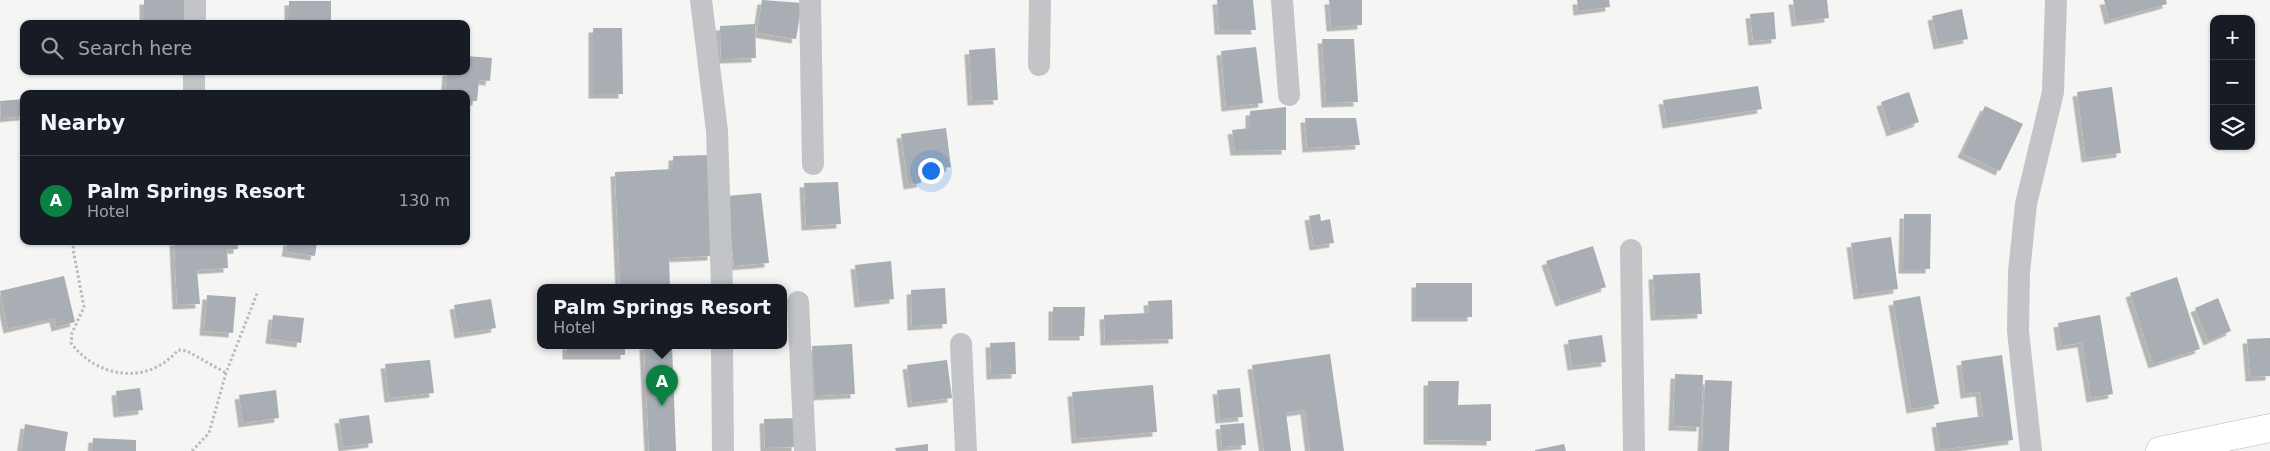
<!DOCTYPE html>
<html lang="en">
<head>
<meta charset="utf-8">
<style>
	:root { --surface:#171b24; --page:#242831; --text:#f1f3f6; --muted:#9ea1a6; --line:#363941; --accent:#0b8043 }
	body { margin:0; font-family:"DejaVu Sans",sans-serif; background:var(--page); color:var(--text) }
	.controls { position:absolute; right:15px; top:15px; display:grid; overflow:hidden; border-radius:10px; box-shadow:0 1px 4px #0004 }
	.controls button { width:45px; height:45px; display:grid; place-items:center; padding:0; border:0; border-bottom:1px solid var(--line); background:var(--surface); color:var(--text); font:25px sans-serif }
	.you { position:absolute; left:930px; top:170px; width:18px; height:18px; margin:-12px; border:4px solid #fff; border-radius:50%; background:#1a73e8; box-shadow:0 0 0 8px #1a73e833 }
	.badge { display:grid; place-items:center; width:32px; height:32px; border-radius:50%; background:var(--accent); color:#fff; font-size:16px; font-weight:700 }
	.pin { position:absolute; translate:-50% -41px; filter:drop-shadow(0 1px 2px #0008) }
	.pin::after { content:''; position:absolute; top:26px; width:18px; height:15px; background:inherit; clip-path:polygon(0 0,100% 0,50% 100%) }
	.popup { position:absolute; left:537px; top:284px; width:250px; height:65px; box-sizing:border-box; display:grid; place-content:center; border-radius:10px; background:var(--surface); filter:drop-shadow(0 1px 4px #0005); font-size:16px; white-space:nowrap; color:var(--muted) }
	.popup b { font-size:19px; color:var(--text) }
	.popup::after { content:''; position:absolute; left:50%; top:100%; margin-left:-10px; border:10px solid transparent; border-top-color:var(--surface) }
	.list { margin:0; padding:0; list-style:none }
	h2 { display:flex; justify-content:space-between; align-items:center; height:65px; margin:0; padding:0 20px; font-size:21px }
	h2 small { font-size:16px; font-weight:400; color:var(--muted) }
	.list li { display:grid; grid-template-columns:32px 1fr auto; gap:15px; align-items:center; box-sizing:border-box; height:90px; padding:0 20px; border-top:1px solid var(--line) }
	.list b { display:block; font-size:19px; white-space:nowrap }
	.list p { margin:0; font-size:16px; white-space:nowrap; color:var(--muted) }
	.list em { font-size:16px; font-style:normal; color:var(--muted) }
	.icon { flex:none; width:28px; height:28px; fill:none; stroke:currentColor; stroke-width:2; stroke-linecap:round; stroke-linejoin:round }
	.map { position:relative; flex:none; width:2270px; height:451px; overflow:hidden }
	.search { position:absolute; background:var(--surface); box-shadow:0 1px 4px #0004; left:20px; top:20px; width:450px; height:55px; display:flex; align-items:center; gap:12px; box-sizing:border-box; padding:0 18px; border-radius:10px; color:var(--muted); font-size:19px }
	.panel { position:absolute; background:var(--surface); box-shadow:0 1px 4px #0004; left:20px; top:90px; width:450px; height:155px; border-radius:10px }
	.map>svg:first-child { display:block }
	.building { fill:#a8aeb4; filter:url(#shadow) }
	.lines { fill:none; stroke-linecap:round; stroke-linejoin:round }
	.highway-casing { stroke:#b4b7ba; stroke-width:29 }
	.path { stroke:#b9bbbe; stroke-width:3; stroke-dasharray:2.5 2.5; stroke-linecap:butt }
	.minor { stroke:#c2c4c7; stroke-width:22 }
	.highway { stroke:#fff; stroke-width:28 }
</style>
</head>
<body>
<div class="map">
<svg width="2270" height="451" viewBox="0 0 2270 451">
	<defs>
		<filter id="shadow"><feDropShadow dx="-4.5" dy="4.5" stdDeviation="0" flood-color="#0004"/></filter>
	</defs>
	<rect width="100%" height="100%" fill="#f5f6f3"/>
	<!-- building -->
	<g class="building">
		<polygon points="144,0 188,0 189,24 144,24"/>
		<polygon points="762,0 802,3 796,39 757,33"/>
		<polygon points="1217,0 1253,0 1256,30 1219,30"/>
		<polygon points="1329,0 1362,0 1362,25 1331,27"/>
		<polygon points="1577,0 1609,0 1610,7 1578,11"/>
		<polygon points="1793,0 1827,0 1829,18 1796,22"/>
		<polygon points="2104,0 2166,0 2167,4 2109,20"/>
		<rect x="289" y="1" width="42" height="23"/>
		<polygon points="1962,9 1968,39 1938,45 1932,16"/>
		<polygon points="1774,12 1776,39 1753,41 1750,14"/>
		<polygon points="755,24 756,58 721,59 720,26"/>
		<polygon points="593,28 622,28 623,94 593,94"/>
		<polygon points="1322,39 1354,39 1358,102 1326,103"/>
		<polygon points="1256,47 1263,103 1226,107 1221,51"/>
		<polygon points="995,48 998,100 972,101 969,50"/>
		<polygon points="466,56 492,58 490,81 479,80 477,101 466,101 466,94 445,94 447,71 466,71"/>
		<polygon points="1758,86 1762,109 1667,124 1663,100"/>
		<polygon points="2112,87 2121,153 2086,158 2077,92"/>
		<polygon points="1909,92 1919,122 1891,132 1881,102"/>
		<polygon points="24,99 24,116 1,118 0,101"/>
		<polygon points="1985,106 2023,124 2000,171 1962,153"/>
		<polygon points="1286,107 1286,150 1235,151 1232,130 1250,128 1250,111"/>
		<polygon points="1305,118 1356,118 1360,145 1307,148"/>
		<polygon points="946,128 951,167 920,171 921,183 908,185 901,134"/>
		<polygon points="708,155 712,256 669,258 670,287 620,287 615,172 673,169 673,156"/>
		<polygon points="838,182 841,224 806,226 804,183"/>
		<polygon points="761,193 769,263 734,266 727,196"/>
		<polygon points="1320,214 1321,221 1330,219 1334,243 1314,246 1309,216"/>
		<polygon points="1904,214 1931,214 1930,269 1903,269"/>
		<polygon points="1891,237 1898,289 1858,295 1851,243"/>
		<polygon points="174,241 238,241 238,249 227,250 228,268 197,270 200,304 177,305"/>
		<polygon points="288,241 317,241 315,256 286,252"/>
		<polygon points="1593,246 1606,287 1560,302 1546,261"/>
		<polygon points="891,261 894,299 859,303 855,265"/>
		<polygon points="1700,273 1702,314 1655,316 1653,275"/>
		<polygon points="64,276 75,322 56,327 54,318 8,329 0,291"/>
		<polygon points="2177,277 2200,349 2153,364 2130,293"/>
		<rect x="1416" y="283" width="56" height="34"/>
		<polygon points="945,288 947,324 912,326 911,290"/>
		<polygon points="207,295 236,297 233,333 204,331"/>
		<polygon points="1920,296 1939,404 1911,409 1893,301"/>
		<polygon points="2218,298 2231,331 2208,341 2195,308"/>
		<polygon points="491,299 496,328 459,334 454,305"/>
		<polygon points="1172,300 1173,339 1105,341 1104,315 1149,313 1148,301"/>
		<polygon points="1053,307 1085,307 1084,336 1053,336"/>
		<polygon points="273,315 304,318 301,343 270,339"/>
		<polygon points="2100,315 2113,394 2091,398 2082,343 2061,346 2058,323"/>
		<polygon points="1602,335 1606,362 1572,366 1568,340"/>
		<polygon points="2270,338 2270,376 2250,377 2247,339"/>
		<polygon points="1015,342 1016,374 991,375 990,343"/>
		<polygon points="852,344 855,394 815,396 812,346"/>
		<rect x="567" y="345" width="58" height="10"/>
		<polygon points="644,345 672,345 676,451 649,451"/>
		<polygon points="1330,354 1344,451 1310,451 1305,410 1286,413 1291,451 1264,451 1252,365"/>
		<polygon points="2002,355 2013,440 1940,450 1936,423 1983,416 1980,392 1965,394 1961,361"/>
		<polygon points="430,360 434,393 389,398 385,364"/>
		<polygon points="947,360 952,398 912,403 907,365"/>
		<polygon points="1675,374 1703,375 1701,427 1673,426"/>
		<polygon points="1705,380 1732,381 1729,451 1702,451"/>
		<polygon points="1428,381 1459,381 1458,405 1491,404 1491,441 1428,440"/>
		<polygon points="1153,385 1157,432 1076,439 1072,392"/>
		<polygon points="140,388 143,410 118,413 116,391"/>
		<polygon points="1240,388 1243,417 1220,419 1217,390"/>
		<polygon points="276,390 279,418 243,423 239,395"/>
		<polygon points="369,415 373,443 343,447 339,419"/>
		<polygon points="796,418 796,447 765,448 764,419"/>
		<polygon points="1244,423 1246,445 1222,447 1220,425"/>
		<polygon points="25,424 68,432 65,451 21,451"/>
		<polygon points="93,438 136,440 136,451 92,451"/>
		<polygon points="928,444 928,451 896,451 895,448"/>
		<polygon points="1564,444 1566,451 1535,451 1535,450"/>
	</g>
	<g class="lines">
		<!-- highway casing -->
		<g class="highway-casing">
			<polyline id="highway" points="2160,451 2270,428"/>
		</g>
		<!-- path -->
		<g class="path">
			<path d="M74,241L73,249L84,307L72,333L71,343C97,378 148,386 178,350L187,351L226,373"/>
			<polyline points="192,451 209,433 226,373 258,291"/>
		</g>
		<!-- minor -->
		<g class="minor">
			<polyline points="701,0 717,131 722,287"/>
			<polyline points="810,0 813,164"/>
			<polyline points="1282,0 1289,95"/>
			<polyline points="195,24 195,0"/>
			<polyline points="1039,65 1040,0"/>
			<polyline points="194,94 194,71"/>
			<polyline points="1631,250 1634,451"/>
			<polyline points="798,302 805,451"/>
			<polyline points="961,344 966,451"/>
			<polyline points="722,345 723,451"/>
			<polyline points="2031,451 2018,331 2019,272 2026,204 2053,92 2056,0"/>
		</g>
		<!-- highway -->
		<use href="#highway" class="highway"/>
	</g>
</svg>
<div class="controls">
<button>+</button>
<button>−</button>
<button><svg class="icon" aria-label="layers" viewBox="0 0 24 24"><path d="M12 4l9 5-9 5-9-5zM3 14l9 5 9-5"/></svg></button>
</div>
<div class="you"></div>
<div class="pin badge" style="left:662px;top:406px">A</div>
<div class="popup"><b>Palm Springs Resort</b>Hotel</div>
<div class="search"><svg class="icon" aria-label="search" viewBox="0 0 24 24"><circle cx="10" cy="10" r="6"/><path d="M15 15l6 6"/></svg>Search here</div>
<section class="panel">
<h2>Nearby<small></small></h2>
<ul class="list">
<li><span class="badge">A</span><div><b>Palm Springs Resort</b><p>Hotel</p></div><em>130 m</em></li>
</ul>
</section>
</div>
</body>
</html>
